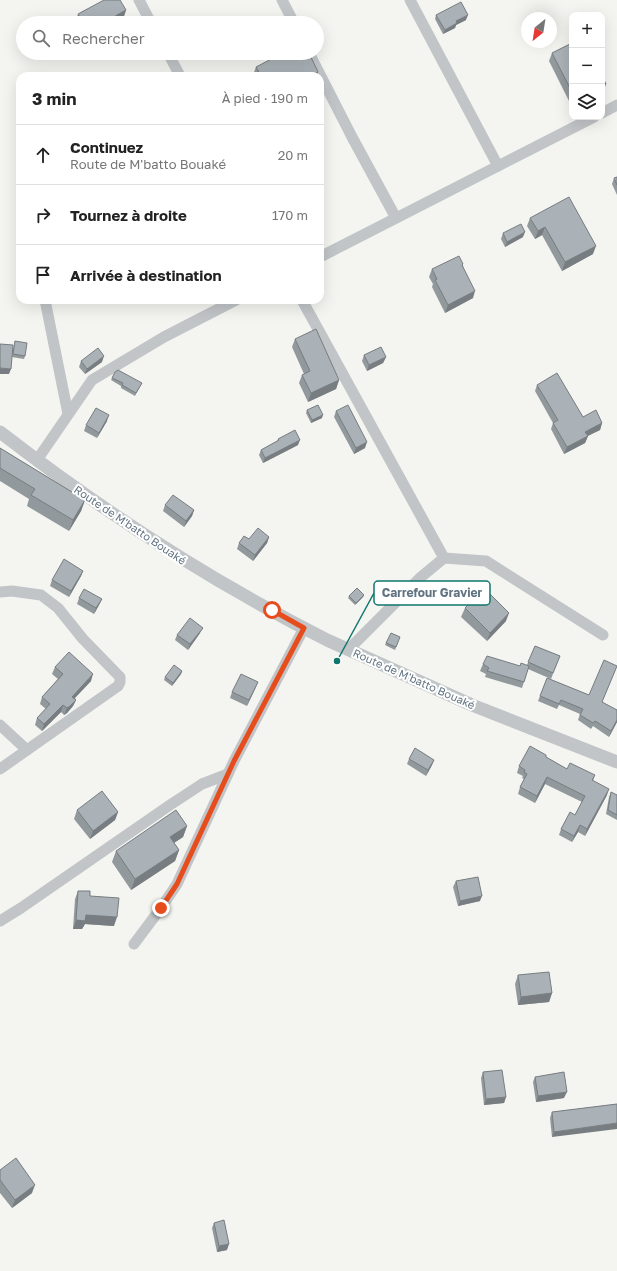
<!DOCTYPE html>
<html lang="fr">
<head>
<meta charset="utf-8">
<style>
	:root { --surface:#fff; --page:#f6f6f6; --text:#222; --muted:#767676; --line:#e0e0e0 }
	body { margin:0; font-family:"Golos Text",sans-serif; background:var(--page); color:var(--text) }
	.controls { position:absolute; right:12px; top:12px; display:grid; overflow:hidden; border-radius:8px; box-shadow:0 4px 16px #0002 }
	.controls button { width:36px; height:36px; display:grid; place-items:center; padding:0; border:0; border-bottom:1px solid var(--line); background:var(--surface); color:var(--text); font:20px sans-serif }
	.compass { position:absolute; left:521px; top:12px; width:36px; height:36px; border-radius:50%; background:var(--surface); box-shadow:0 4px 16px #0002; rotate:210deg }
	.stop { position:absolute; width:12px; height:12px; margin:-9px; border:3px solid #e74c1d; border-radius:50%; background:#fff }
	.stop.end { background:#e74c1d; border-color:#fff; box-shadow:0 1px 4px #0008 }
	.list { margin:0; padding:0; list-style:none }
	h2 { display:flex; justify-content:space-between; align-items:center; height:52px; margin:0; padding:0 16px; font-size:17px }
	h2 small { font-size:13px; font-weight:400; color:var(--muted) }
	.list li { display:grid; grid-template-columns:26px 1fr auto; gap:12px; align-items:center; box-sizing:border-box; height:60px; padding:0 16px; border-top:1px solid var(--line) }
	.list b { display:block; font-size:15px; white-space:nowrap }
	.list p { margin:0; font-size:13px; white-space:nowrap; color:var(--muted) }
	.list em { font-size:13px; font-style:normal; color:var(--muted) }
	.icon { flex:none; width:22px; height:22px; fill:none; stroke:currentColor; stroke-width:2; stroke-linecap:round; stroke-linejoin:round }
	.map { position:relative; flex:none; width:617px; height:1271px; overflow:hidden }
	.search { position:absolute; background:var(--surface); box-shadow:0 4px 16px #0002; left:16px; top:16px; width:308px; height:44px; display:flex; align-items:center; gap:10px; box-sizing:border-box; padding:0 14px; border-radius:22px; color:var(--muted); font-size:15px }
	.panel { position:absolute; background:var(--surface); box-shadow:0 4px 16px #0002; left:16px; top:72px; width:308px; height:232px; border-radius:12px }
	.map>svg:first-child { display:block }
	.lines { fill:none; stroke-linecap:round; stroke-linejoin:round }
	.minor { stroke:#c1c5c8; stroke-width:11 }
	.tertiary { stroke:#c1c5c8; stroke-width:13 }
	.wall { fill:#92999d }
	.shaded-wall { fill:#777d80 }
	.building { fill:#aab2b7; stroke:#777d80 }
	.route { stroke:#e74c1d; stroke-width:5 }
	.labels { text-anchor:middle; stroke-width:4; stroke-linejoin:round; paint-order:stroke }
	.street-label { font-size:11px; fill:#627482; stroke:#fff }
	.leader { fill:none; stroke:#0f766e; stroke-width:1.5 }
	.callout-dot { fill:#0f766e; stroke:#fff; stroke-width:1.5 }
	.callout { fill:#fff; stroke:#0f766e; stroke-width:1.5 }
	.callout-label { font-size:12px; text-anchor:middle; font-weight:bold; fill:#627482 }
</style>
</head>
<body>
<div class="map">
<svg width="617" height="1271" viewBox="0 0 617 1271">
	<rect width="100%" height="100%" fill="#f4f4f0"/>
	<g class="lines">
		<!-- minor -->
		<g class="minor">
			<polyline points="139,0 151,23"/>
			<polyline points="282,0 294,23"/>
			<polyline points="410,0 498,166"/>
			<polyline points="168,53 180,76"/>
			<polyline points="309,53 352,137 396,218"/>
			<polyline points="602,113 617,105"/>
			<polyline points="320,257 594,117"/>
			<polyline points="45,300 68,414"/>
			<polyline points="302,300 444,558"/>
			<polyline points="37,460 92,380 164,337 236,300"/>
			<polyline points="0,592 12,591 41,595 58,608 83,639 120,677 120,682 118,686 0,769"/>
			<polyline points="349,649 421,577 444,558 486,561 603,635"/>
			<polyline points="0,725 27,750"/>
			<polyline points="0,921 21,908 170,805 202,784 228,774"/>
			<polyline points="134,944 161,908 177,884 234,761 304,628"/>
		</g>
		<!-- tertiary -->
		<path class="tertiary" d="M0,432C102,511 211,581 327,640L472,705L617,762"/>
	</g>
	<!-- wall -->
	<g class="wall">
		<polygon points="126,10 124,16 111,23 78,23 76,19 78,14"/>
		<polygon points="436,15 466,20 456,25 455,28 443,34 435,19"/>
		<polygon points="572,43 572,107 549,61 552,53"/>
		<polygon points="256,67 318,72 317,76 253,76 253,75"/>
		<polygon points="617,177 617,195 612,184 614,178"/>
		<polygon points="530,218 593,254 562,271 542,235 535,239 527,226"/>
		<polygon points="503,233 523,237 505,247 501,239"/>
		<polygon points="463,264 463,266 473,298 445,313 432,287 433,284 429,277 432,269"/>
		<polygon points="295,339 339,380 336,389 308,402 299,383 302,375 304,374 292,347"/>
		<polygon points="15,341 25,356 24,359 12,357 14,344"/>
		<polygon points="364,355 386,357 383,363 367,371 362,361"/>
		<polygon points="81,361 102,362 85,374 79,367"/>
		<polygon points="112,378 142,383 135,396 121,388 121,386 111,380"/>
		<polygon points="537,385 583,417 602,423 600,430 588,436 585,443 564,454 551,429 553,423 535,391"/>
		<polygon points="307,410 322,418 311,423 306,413"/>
		<polygon points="336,411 365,448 354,454 334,417"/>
		<polygon points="107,421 97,438 84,431 86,425"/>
		<polygon points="278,439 298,445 263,463 259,455 261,450 277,441"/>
		<polygon points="0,448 85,500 81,511 69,531 27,506 29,499 0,481"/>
		<polygon points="165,505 194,510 192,516 184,527 163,511"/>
		<polygon points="269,537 267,543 253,561 237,549 239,543 249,539"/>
		<polygon points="83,571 81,576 69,597 50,586 52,580"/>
		<polygon points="379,590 393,591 391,597 383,605 377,596"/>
		<polygon points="364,595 363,597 355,605 348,598 349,596"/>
		<polygon points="79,598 102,599 99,605 94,614 77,604"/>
		<polygon points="465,608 506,621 487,641 461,617"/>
		<polygon points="200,633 188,650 175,640 177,635"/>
		<polygon points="399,640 395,650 385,645 386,643"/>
		<polygon points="535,646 560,656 551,679 528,669 522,688 485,677 486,674 480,671 483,664 520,666 527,665"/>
		<polygon points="55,667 91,681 75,698 76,700 73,706 67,713 64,715 61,712 42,731 35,725 37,718 46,709 40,704 42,697 58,679 52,674"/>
		<polygon points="182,671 181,674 172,686 164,680 165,677"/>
		<polygon points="615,671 602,702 617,710 617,722 609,737 593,726 591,729 578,720 580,714 559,705 557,709 538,701 547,678 589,695"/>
		<polygon points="258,682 247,706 230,698 232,692"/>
		<polygon points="546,757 567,769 595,775 593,781 607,795 585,836 578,832 572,842 559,835 561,829 575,815 582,802 545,784 535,803 518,794 520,787 524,779 522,778 523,776 517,773 519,766"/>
		<polygon points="409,759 434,760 432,765 426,776 407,764"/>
		<polygon points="611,792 617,795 617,820 606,814 609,797"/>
		<polygon points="77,810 118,812 115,820 90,839 74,819"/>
		<polygon points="187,826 183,837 174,843 179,850 175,861 131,890 112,862 116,851"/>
		<polygon points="456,881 480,901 458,906 453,887"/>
		<polygon points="78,891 90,896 114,926 85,924 82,929 73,929 75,899"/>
		<polygon points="518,975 552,993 549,1002 518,1005 515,984"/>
		<polygon points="483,1072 506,1097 504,1103 484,1105 481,1078"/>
		<polygon points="535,1077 564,1098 536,1102 533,1082"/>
		<polygon points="617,1104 552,1137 550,1118 552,1112"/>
		<polygon points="0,1170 32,1193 12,1208 0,1193"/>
		<polygon points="214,1223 227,1250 217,1252 212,1228"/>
	</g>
	<!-- shaded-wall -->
	<g class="shaded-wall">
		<polygon points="126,10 124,16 111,23 103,23"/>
		<polygon points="468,15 466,20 456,25 455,28 443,34 445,30 456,21"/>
		<polygon points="93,18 92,23 84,23"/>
		<polygon points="318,72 317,76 310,76"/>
		<polygon points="606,84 603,93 602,93 602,86"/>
		<polygon points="545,227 542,235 535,239 538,231"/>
		<polygon points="525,232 523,237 505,247 507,242"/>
		<polygon points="596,246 593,254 562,271 565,262"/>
		<polygon points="475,291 473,298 445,313 448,305"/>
		<polygon points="104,356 102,362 85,374 87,369"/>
		<polygon points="386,357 383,363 367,371 369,365"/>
		<polygon points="0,368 11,369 9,374 0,374"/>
		<polygon points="339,380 336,389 308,402 311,393"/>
		<polygon points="109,415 107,421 97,438 99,433"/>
		<polygon points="323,415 322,418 311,423 312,420"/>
		<polygon points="602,423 600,430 583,438 585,432"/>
		<polygon points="588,436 585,443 564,454 567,447"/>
		<polygon points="300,440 298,445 263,463 265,458"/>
		<polygon points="367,442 365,448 354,454 356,448"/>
		<polygon points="85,500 81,511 69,531 73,520"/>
		<polygon points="194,510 192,516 184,527 186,521"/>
		<polygon points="269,537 267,543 253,561 255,555"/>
		<polygon points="83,571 81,576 69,597 71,591"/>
		<polygon points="393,591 391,597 383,605 385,599"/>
		<polygon points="364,595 363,597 355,605 356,603"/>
		<polygon points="102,599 99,605 94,614 96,608"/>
		<polygon points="509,613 506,621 487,641 490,633"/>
		<polygon points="203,628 200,633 188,650 190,644"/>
		<polygon points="182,671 181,674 172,686 173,683"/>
		<polygon points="93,674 91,681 70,703 72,697"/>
		<polygon points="258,682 256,687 247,706 249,700"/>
		<polygon points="76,700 73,706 67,713 64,715 67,708"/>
		<polygon points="63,705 61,712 42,731 44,724"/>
		<polygon points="617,720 617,722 609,737 611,731"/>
		<polygon points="434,760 432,765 426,776 428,770"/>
		<polygon points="547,777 545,784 535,803 537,796"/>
		<polygon points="609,789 607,795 585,836 587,829"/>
		<polygon points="118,812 115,820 90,839 93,831"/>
		<polygon points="580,825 578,832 572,842 574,836"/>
		<polygon points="187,826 183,837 166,848 170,837"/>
		<polygon points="179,850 175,861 131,890 135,879"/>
		<polygon points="482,896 480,901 458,906 460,901"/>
		<polygon points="86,915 117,917 114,926 85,924 82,929 73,929 76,920"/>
		<polygon points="552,993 549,1002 518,1005 521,997"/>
		<polygon points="567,1092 564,1098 536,1102 538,1096"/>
		<polygon points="506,1097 504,1103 484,1105 486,1099"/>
		<polygon points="617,1123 617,1129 552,1137 554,1132"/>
		<polygon points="35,1185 32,1193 12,1208 15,1200"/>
		<polygon points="229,1244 227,1250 217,1252 219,1246"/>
	</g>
	<!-- building -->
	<g class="building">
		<polygon points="104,0 120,0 126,10 103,23 96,23 93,18 84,23 78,14"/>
		<polygon points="461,2 468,15 456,21 457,23 445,30 436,15"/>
		<polygon points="572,43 572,92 552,53"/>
		<polygon points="283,53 309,53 318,72 310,76 261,76 256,67"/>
		<polygon points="602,76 606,84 602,86"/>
		<polygon points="617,177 617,185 614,178"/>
		<polygon points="569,197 596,246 565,262 545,227 538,231 530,218"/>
		<polygon points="521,224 525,232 507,242 503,233"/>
		<polygon points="459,256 463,264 462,265 475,291 448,305 435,280 437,279 432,269"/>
		<polygon points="316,329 339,380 311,393 302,375 310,371 295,339"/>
		<polygon points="15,341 27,343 25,356 13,354"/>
		<polygon points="0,344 13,345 11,369 0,368"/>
		<polygon points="381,347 386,357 369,365 364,355"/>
		<polygon points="98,348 104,356 87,369 81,361"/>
		<polygon points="118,370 142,383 136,393 122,385 123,383 112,378 115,372"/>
		<polygon points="557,373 583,417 596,410 602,423 585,432 588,436 567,447 553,423 558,420 537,385"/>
		<polygon points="318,405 323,415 312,420 307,410"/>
		<polygon points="348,405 367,442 356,448 336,411"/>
		<polygon points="96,408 109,415 99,433 86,425"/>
		<polygon points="295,430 300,440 265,458 261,450 279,440 278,439"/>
		<polygon points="0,448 85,500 73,520 31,495 35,489 0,468"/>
		<polygon points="173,495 194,510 186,521 165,505"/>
		<polygon points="258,528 269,537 255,555 239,543 244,536 249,539"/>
		<polygon points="64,559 83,571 71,591 52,580"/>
		<polygon points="357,588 364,595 356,603 349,596"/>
		<polygon points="484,588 509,613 490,633 465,608"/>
		<polygon points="84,589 102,599 96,608 79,598"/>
		<polygon points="190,618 203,628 190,644 177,635"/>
		<polygon points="391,633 400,637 396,647 386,643"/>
		<polygon points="535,646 560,656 553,673 528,662"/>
		<polygon points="69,652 93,674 72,697 76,700 70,706 67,708 63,705 44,724 37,718 50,704 42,697 63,674 55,667"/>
		<polygon points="487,656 520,666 521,663 529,666 524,682 487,671 489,668 483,664"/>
		<polygon points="604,660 617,666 602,702 617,710 617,720 611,731 595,721 593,723 580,715 583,709 561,700 559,704 540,696 547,678 589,695"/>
		<polygon points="174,665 182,671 173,683 165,677"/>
		<polygon points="241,674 258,682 249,700 232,692"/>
		<polygon points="530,746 546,755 546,757 567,769 570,763 595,775 592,780 609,789 587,829 580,825 574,836 561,829 570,812 575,815 585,796 547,777 537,796 520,787 527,774 524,772 525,770 519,766"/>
		<polygon points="415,748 434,760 428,770 409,759"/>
		<polygon points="102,791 118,812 93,831 77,810"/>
		<polygon points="611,792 617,795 617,815 608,810"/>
		<polygon points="176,810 187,826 170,837 179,850 135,879 116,851"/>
		<polygon points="478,877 482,896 460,901 456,881"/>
		<polygon points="78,891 90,891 90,896 119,898 117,917 86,915 85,921 76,920"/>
		<polygon points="549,972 552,993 521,997 518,975"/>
		<polygon points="502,1070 506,1097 486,1099 483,1072"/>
		<polygon points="564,1072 567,1092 538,1096 535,1077"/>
		<polygon points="617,1104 617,1123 554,1132 552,1112"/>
		<polygon points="16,1158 35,1185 15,1200 0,1180 0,1170"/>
		<polygon points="224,1220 229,1244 219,1246 214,1223"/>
	</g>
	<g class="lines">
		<!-- route -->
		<polyline class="route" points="161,908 177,884 234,761 304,628 272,610"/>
	</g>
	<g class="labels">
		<!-- street labels -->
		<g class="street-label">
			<text transform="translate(130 525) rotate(34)" y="4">Route de M'batto Bouaké</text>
			<text transform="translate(414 679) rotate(24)" y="4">Route de M'batto Bouaké</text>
		</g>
	</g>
	<!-- callouts -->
	<path class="leader" d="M337 661L374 593"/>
	<circle class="callout-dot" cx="337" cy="661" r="4"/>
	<rect class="callout" x="374" y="581" width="116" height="24" rx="4"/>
	<g class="callout-label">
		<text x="432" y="597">Carrefour Gravier</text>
	</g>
</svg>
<div class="controls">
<button>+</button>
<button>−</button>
<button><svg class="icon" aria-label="layers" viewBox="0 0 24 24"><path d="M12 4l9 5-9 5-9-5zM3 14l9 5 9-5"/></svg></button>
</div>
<svg class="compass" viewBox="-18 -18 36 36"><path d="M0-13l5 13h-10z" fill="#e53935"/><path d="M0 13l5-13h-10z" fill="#767676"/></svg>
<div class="stop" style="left:272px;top:610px"></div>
<div class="stop end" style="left:161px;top:908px"></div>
<div class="search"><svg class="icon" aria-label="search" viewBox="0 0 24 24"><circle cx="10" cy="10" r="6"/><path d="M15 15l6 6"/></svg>Rechercher</div>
<section class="panel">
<h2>3 min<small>À pied · 190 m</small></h2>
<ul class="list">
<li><svg class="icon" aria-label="ahead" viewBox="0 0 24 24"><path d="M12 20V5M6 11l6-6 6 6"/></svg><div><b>Continuez</b><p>Route de M'batto Bouaké</p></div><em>20 m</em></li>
<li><svg class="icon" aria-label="right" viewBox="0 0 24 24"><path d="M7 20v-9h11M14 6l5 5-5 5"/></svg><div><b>Tournez à droite</b></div><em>170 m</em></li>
<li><svg class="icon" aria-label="arrive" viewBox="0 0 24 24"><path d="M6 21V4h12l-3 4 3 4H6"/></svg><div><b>Arrivée à destination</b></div></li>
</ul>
</section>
</div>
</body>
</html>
